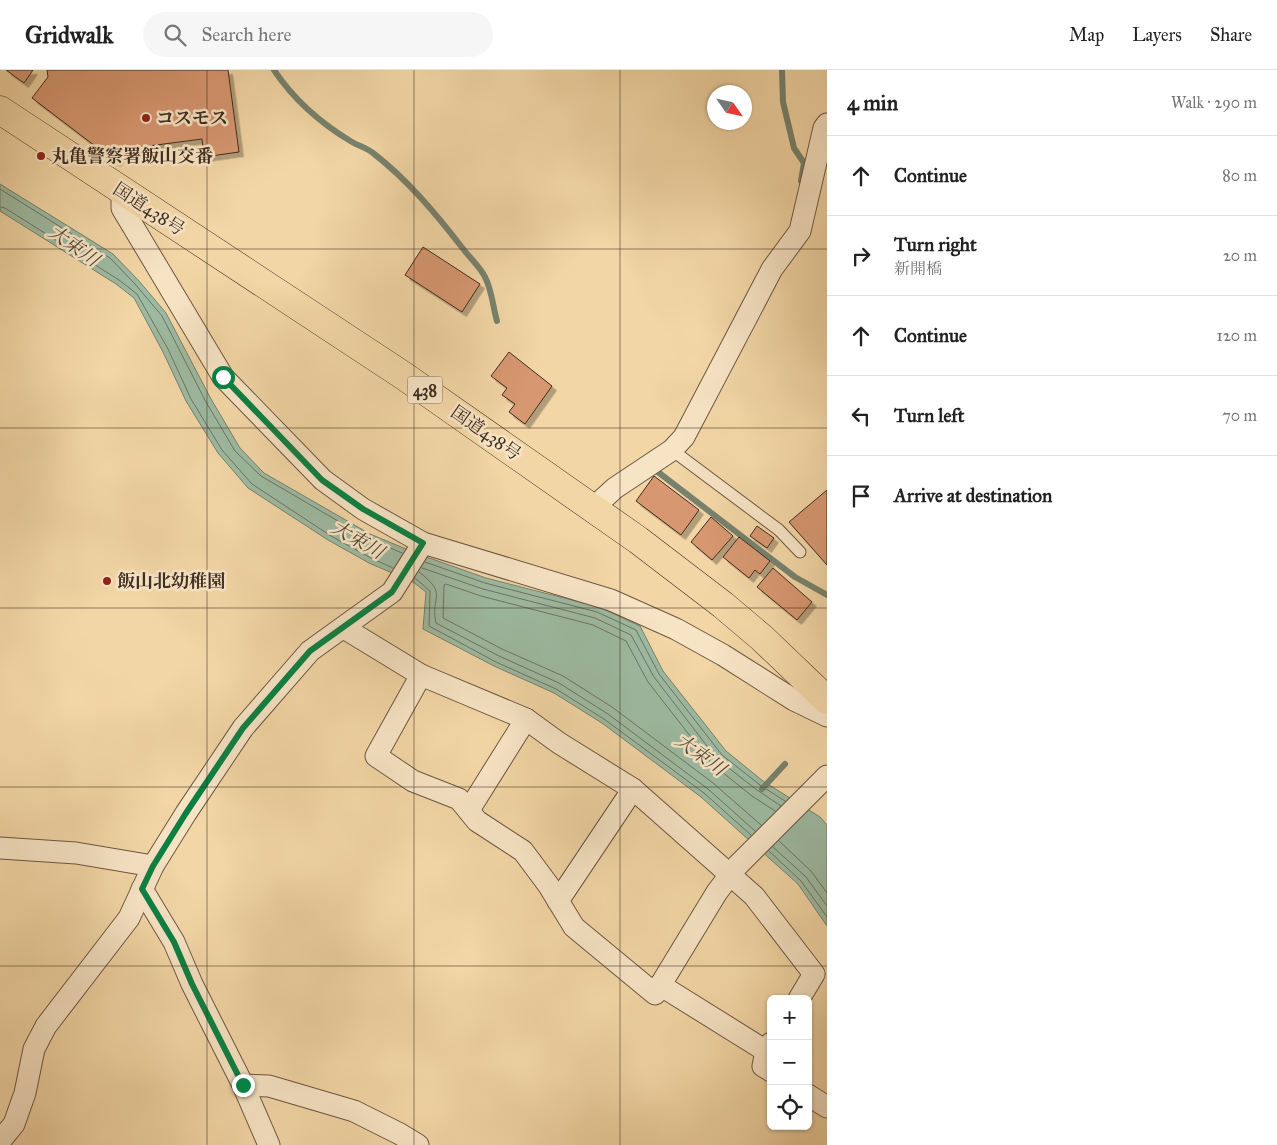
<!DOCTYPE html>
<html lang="en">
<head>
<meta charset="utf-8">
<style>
	:root { --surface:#fff; --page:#f6f6f6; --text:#222; --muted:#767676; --line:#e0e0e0 }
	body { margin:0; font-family:"IM FELL Great Primer","Noto Serif JP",serif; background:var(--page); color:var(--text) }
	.controls { position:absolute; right:15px; bottom:15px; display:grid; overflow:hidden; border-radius:8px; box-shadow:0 1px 4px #0004 }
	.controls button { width:45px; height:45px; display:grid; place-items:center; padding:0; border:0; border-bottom:1px solid var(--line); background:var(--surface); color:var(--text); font:25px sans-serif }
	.compass { position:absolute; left:707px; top:15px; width:45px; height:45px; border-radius:50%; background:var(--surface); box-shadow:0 1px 4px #0004; rotate:124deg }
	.stop { position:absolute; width:15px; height:15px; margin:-11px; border:4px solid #0b8043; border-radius:50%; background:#fff }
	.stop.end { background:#0b8043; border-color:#fff; box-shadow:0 1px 5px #0008 }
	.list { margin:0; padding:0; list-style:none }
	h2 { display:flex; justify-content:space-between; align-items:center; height:65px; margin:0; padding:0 20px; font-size:21px }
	h2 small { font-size:16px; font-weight:400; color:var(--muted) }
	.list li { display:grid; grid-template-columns:32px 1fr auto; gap:15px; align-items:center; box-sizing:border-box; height:80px; padding:0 20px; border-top:1px solid var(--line) }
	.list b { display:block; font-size:19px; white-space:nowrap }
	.list p { margin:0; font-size:16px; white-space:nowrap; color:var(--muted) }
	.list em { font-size:16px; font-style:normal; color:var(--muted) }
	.icon { flex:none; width:28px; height:28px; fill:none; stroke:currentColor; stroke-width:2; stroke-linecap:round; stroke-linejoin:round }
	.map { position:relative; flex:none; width:827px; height:1075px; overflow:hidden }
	header { display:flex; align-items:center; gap:30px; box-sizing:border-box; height:70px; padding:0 25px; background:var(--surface); border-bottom:1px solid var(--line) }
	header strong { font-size:24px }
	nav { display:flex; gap:28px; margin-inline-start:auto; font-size:18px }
	.search { width:350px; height:45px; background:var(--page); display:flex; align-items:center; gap:12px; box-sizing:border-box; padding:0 18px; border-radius:28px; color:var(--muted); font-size:19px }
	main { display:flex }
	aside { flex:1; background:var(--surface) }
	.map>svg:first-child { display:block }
	.water { fill:#9dbaa2; stroke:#77826e }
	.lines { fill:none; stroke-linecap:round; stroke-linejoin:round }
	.shore { stroke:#6e7461; stroke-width:1 }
	.stream { stroke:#77826e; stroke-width:6 }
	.building { fill:#d79771; stroke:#3e2d20; filter:url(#shadow) }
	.service-casing { stroke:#6b5742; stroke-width:13 }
	.minor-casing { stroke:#6b5742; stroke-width:23 }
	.trunk-casing { stroke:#3e2d20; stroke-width:29 }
	.service { stroke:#f7e4c5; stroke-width:11 }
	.minor { stroke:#f7e4c5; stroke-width:21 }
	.trunk { stroke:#f3d6a6; stroke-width:28 }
	.route { stroke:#0b8043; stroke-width:6 }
	.grid { fill:none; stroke:#3e2d20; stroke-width:1; stroke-opacity:0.55 }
	.poi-dot { fill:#8f2418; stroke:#f7e4c5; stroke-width:2 }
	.labels { text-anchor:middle; stroke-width:5; stroke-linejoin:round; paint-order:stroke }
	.shield { fill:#f7e4c5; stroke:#766452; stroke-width:1 }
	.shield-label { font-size:16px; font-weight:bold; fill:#3e2d20 }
	.poi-label { font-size:18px; font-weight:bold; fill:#3e2d20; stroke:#f7e4c5; text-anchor:start }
	.street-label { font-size:18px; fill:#3e2d20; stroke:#f7e4c5 }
	.water-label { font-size:19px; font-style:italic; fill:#51493a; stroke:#f7e4c5 }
</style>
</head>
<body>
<header>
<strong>Gridwalk</strong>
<div class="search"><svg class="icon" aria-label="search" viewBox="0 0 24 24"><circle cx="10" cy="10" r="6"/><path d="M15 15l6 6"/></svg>Search here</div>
<nav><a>Map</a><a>Layers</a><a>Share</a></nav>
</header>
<main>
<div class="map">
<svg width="827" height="1075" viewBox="0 0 827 1075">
	<defs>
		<filter id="shadow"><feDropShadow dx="4.5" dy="4.5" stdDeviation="0" flood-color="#0004"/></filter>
	</defs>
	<rect width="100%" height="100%" fill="#f3d6a6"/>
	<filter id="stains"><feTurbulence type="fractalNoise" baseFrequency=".004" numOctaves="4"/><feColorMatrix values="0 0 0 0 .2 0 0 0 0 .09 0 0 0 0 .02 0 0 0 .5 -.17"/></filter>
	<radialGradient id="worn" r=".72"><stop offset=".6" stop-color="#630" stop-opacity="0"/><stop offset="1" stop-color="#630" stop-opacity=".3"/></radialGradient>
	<!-- water -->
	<polygon class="water" points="0,114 113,184 139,211 166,243 211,329 240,378 264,403 370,464 418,484 486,508 599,537 640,556 663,601 726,681 763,711 820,747 827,755 827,856 798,814 760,780 701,727 602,653 554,623 494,596 423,559 426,522 413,512 369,493 328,470 248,418 218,383 186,331 163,282 134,228 116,214 0,141"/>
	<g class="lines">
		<!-- shore -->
		<g class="shore">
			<polyline points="0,119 110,188 135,214 162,246 206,332 235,381 261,406 367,468 402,483"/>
			<polyline points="0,137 5,138 119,210 137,224 168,279 191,329 222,380 252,414 331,466 371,488 393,498"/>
			<polyline points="425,492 485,513 597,542 636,560 659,604 722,685 760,715 785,731"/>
			<polyline points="422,498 483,519 595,548 631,565 654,607 717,689 757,720 781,736"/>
			<path d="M419,502C449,525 430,525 436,553L499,586L559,613L608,644L708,719L755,761"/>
			<polyline points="415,508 430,521 429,556 496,592 556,619 604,649 704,723 751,765"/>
			<polyline points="761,755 713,713 612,637 563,606 502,579 443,548 444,515 446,514 481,526 593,555 626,571 648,612 712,694 752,726 775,741"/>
			<polyline points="779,771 811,801 827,823"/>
			<polyline points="773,777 806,807 827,836"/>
			<polyline points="769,781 801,811 827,847"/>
		</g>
		<!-- stream -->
		<g class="stream">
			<path d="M274,0C294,30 322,54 352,72C359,76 367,78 373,83C408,110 437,145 464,180C471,189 480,197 485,207C492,220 493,238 497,251"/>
			<polyline points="782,0 783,32 794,78 804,93 801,111"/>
			<polyline points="654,399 795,507 827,525"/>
			<polyline points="762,719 785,694"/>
		</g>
	</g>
	<!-- building -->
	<g class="building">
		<polygon points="6,0 33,0 24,13"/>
		<polygon points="47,0 228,0 239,82 204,87 202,69 126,79 116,92 32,28 48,7"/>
		<polygon points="423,177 480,214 462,242 405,205"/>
		<polygon points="509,282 552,316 525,354 509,342 515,334 502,325 507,318 491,306"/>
		<polygon points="654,406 699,440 681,465 636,431"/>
		<polygon points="827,420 827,495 789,452"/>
		<polygon points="711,447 733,466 712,490 691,472"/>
		<polygon points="757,456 774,468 767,478 750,466"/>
		<polygon points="739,467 770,491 760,504 755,500 749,508 723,487"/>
		<polygon points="773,498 812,532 797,550 757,517"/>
	</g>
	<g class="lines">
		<!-- service casing -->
		<g class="service-casing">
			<polyline id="service" points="672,380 779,460 800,482"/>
		</g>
		<!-- minor casing -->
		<g class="minor-casing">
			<g id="minor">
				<polyline points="122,121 122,138 223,307 323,410 363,439 423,473 611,530 676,559 723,585 794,630 827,646"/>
				<polyline points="593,438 615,418 672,380 684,367 772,199 800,161 824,58 827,54"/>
				<polyline points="344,558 421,605 526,649 559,673 633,719 754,826 814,904 799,929"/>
				<polyline points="421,605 376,686 413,711 459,729 477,751 523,781 549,816 574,857 655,924 717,822 737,796 827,706"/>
				<polyline points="469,740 526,649"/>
				<polyline points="0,778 76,783 153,796"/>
				<polyline points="142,819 174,872 192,914 243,1015 269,1075"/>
				<polyline points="558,831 633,719"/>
				<polyline points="660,915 766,981 771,973"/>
				<polyline points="766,981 763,996 771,1001"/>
				<polyline points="243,1015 269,1016 354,1041 400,1064 418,1075"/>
				<polyline points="808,1025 827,1037"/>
				<polyline points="0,1071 14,1054 25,1023 34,979 46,956 129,848 153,796 186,743 243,658 310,581 392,522 423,473"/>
			</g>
		</g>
		<!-- trunk casing -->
		<g class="trunk-casing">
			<polyline id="trunk" points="0,40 404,306 638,470 723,535 762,568 827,630"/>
		</g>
		<!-- service -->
		<use href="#service" class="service"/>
		<!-- minor -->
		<use href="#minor" class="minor"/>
		<!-- trunk -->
		<use href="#trunk" class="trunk"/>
	</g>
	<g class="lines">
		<!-- route -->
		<polyline class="route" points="223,307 322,410 363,439 423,473 392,522 310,581 243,658 186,743 153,796 142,819 174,872 192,914 243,1015"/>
	</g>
	<!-- grid -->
	<path class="grid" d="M207,0V1075M414,0V1075M620,0V1075M0,179H827M0,358H827M0,538H827M0,717H827M0,896H827"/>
	<!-- markers -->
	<g class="poi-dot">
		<circle cx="146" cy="48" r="5"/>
		<circle cx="41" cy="86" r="5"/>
		<circle cx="107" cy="511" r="5"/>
	</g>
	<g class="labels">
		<!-- shield labels -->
		<rect class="shield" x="407.5" y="306.5" width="35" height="27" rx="4"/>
		<g class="shield-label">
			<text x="425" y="326">438</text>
		</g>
		<!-- poi labels -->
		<g class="poi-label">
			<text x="156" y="54">コスモス</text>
			<text x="51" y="92">丸亀警察署飯山交番</text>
			<text x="117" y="517">飯山北幼稚園</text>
		</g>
		<!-- street labels -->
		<g class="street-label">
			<text transform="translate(149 139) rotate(33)" y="6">国道438号</text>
			<text transform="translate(486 363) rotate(35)" y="6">国道438号</text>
		</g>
		<!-- water labels -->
		<g class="water-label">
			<text transform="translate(74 175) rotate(35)" y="7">大束川</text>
			<text transform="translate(358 469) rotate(30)" y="7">大束川</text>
			<text transform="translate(701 684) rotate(36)" y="7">大束川</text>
		</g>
	</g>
	<rect width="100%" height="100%" filter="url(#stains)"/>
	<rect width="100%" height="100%" fill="url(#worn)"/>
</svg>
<div class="controls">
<button>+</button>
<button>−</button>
<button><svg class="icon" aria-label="locate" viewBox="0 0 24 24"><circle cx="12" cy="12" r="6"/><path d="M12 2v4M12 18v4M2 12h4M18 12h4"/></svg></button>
</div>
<svg class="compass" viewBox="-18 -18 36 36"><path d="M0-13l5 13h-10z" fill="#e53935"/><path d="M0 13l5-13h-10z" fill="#767676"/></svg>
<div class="stop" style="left:223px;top:307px"></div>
<div class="stop end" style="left:243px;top:1015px"></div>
</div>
<aside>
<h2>4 min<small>Walk · 290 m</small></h2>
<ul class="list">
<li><svg class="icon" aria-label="ahead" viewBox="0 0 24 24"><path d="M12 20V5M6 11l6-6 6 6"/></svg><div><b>Continue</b></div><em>80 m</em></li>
<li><svg class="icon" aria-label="right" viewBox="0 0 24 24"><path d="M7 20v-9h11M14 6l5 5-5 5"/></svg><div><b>Turn right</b><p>新開橋</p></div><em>20 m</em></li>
<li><svg class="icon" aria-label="ahead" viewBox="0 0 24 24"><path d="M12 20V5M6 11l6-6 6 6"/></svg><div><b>Continue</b></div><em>120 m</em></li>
<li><svg class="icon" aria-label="left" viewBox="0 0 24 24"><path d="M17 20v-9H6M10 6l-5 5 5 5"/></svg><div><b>Turn left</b></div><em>70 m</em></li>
<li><svg class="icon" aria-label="arrive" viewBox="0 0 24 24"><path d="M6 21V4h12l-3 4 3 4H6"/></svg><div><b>Arrive at destination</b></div></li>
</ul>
</aside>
</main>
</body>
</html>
